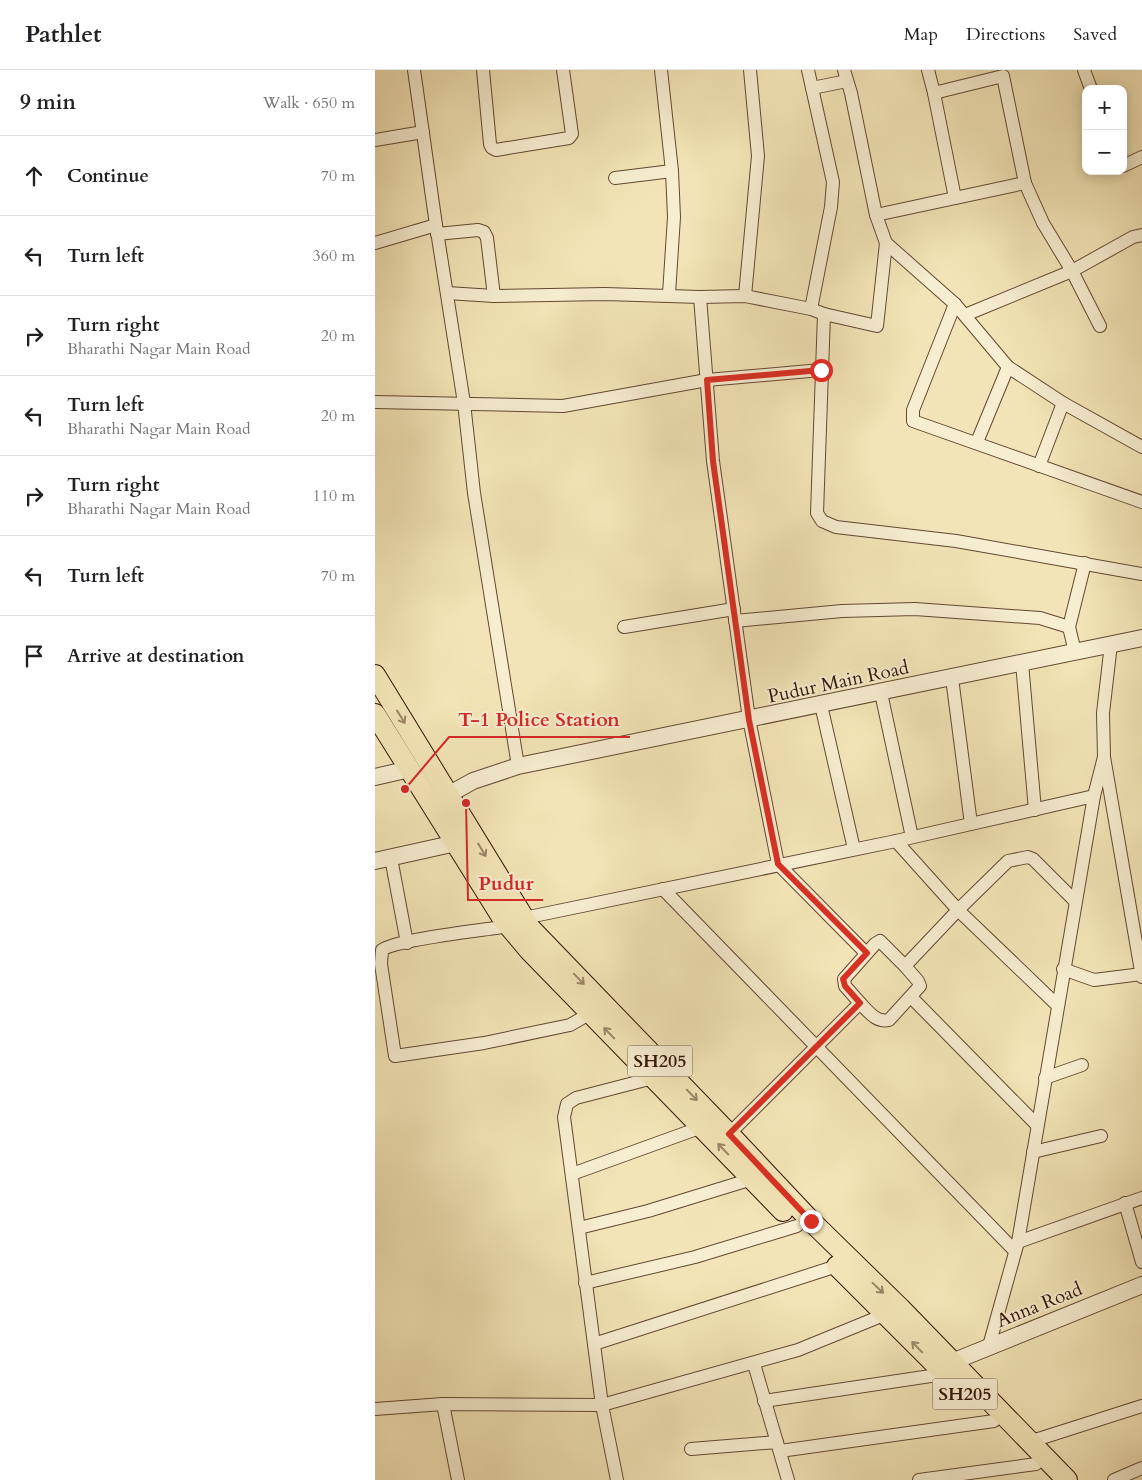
<!DOCTYPE html>
<html lang="en">
<head>
<meta charset="utf-8">
<style>
	:root { --surface:#fff; --page:#f6f6f6; --text:#202124; --muted:#757577; --line:#e0e0e0 }
	body { margin:0; font-family:Cardo,serif; background:var(--page); color:var(--text) }
	.controls { position:absolute; right:15px; top:15px; display:grid; overflow:hidden; border-radius:10px; box-shadow:0 2px 12px #0003 }
	.controls button { width:45px; height:45px; display:grid; place-items:center; padding:0; border:0; border-bottom:1px solid var(--line); background:var(--surface); color:var(--text); font:25px sans-serif }
	.stop { position:absolute; width:15px; height:15px; margin:-11px; border:4px solid #d93025; border-radius:50%; background:#fff }
	.stop.end { background:#d93025; border-color:#fff; box-shadow:0 1px 5px #0008 }
	.list { margin:0; padding:0; list-style:none }
	h2 { display:flex; justify-content:space-between; align-items:center; height:65px; margin:0; padding:0 20px; font-size:21px }
	h2 small { font-size:16px; font-weight:400; color:var(--muted) }
	.list li { display:grid; grid-template-columns:32px 1fr auto; gap:15px; align-items:center; box-sizing:border-box; height:80px; padding:0 20px; border-top:1px solid var(--line) }
	.list b { display:block; font-size:19px; white-space:nowrap }
	.list p { margin:0; font-size:16px; white-space:nowrap; color:var(--muted) }
	.list em { font-size:16px; font-style:normal; color:var(--muted) }
	.icon { flex:none; width:28px; height:28px; fill:none; stroke:currentColor; stroke-width:2; stroke-linecap:round; stroke-linejoin:round }
	.map { position:relative; flex:none; width:767px; height:1410px; overflow:hidden }
	header { display:flex; align-items:center; gap:30px; box-sizing:border-box; height:70px; padding:0 25px; background:var(--surface); border-bottom:1px solid var(--line) }
	header strong { font-size:24px }
	nav { display:flex; gap:28px; margin-inline-start:auto; font-size:18px }
	main { display:flex }
	aside { flex:1; background:var(--surface) }
	.map>svg:first-child { display:block }
	.lines { fill:none; stroke-linecap:round; stroke-linejoin:round }
	.minor-casing { stroke:#644832; stroke-width:14 }
	.tertiary-casing { stroke:#644832; stroke-width:18 }
	.primary-casing { stroke:#341406; stroke-width:22 }
	.minor { stroke:#f7edd0; stroke-width:12 }
	.tertiary { stroke:#f7edd0; stroke-width:16 }
	.primary { stroke:#f2e4b6; stroke-width:20 }
	.oneway { stroke:#9c8667 }
	.route { stroke:#d93025; stroke-width:6 }
	.labels { text-anchor:middle; stroke-width:4; stroke-linejoin:round; paint-order:stroke }
	.shield { fill:#f7edd0; stroke:#6e5543; stroke-width:1 }
	.shield-label { font-size:18px; font-weight:bold; fill:#341406 }
	.street-label { font-size:19px; fill:#341406; stroke:#f7edd0 }
	.leader { fill:none; stroke:#d62828; stroke-width:2 }
	.callout-dot { fill:#d62828; stroke:#f7edd0; stroke-width:2 }
	.callout-label { font-size:20px; text-anchor:middle; font-weight:bold; fill:#d62828; stroke:#f7edd0; stroke-width:4; stroke-linejoin:round; paint-order:stroke }
</style>
</head>
<body>
<header>
<strong>Pathlet</strong>
<nav><a>Map</a><a>Directions</a><a>Saved</a></nav>
</header>
<main>
<aside>
<h2>9 min<small>Walk · 650 m</small></h2>
<ul class="list">
<li><svg class="icon" aria-label="ahead" viewBox="0 0 24 24"><path d="M12 20V5M6 11l6-6 6 6"/></svg><div><b>Continue</b></div><em>70 m</em></li>
<li><svg class="icon" aria-label="left" viewBox="0 0 24 24"><path d="M17 20v-9H6M10 6l-5 5 5 5"/></svg><div><b>Turn left</b></div><em>360 m</em></li>
<li><svg class="icon" aria-label="right" viewBox="0 0 24 24"><path d="M7 20v-9h11M14 6l5 5-5 5"/></svg><div><b>Turn right</b><p>Bharathi Nagar Main Road</p></div><em>20 m</em></li>
<li><svg class="icon" aria-label="left" viewBox="0 0 24 24"><path d="M17 20v-9H6M10 6l-5 5 5 5"/></svg><div><b>Turn left</b><p>Bharathi Nagar Main Road</p></div><em>20 m</em></li>
<li><svg class="icon" aria-label="right" viewBox="0 0 24 24"><path d="M7 20v-9h11M14 6l5 5-5 5"/></svg><div><b>Turn right</b><p>Bharathi Nagar Main Road</p></div><em>110 m</em></li>
<li><svg class="icon" aria-label="left" viewBox="0 0 24 24"><path d="M17 20v-9H6M10 6l-5 5 5 5"/></svg><div><b>Turn left</b></div><em>70 m</em></li>
<li><svg class="icon" aria-label="arrive" viewBox="0 0 24 24"><path d="M6 21V4h12l-3 4 3 4H6"/></svg><div><b>Arrive at destination</b></div></li>
</ul>
</aside>
<div class="map">
<svg width="767" height="1410" viewBox="0 0 767 1410">
	<rect width="100%" height="100%" fill="#f2e4b6"/>
	<filter id="stains"><feTurbulence type="fractalNoise" baseFrequency=".004" numOctaves="4"/><feColorMatrix values="0 0 0 0 .2 0 0 0 0 .09 0 0 0 0 .02 0 0 0 .5 -.17"/></filter>
	<radialGradient id="worn" r=".72"><stop offset=".6" stop-color="#630" stop-opacity="0"/><stop offset="1" stop-color="#630" stop-opacity=".3"/></radialGradient>
	<g class="lines">
		<!-- minor casing -->
		<g class="minor-casing">
			<g id="minor">
				<polyline points="39,0 61,155 89,333 99,423 143,696"/>
				<polyline points="108,0 115,74 117,78 121,80 194,68 197,64 188,0"/>
				<polyline points="286,0 297,101 299,147 294,224"/>
				<polyline points="433,0 458,112 456,137 436,239"/>
				<polyline points="469,0 476,23 501,145"/>
				<polyline points="553,0 559,23 580,128"/>
				<polyline points="709,0 716,19"/>
				<polyline points="437,18 472,11"/>
				<polyline points="559,23 628,6 650,113 668,153 697,201 725,256"/>
				<polyline points="0,70 48,62"/>
				<polyline points="748,96 767,87"/>
				<polyline points="240,108 297,101"/>
				<polyline points="62,164 103,160 109,162 112,168 119,226"/>
				<polyline points="0,173 61,155"/>
				<polyline points="511,173 501,145 650,113"/>
				<polyline points="72,223 119,226 230,224 325,227 370,226 436,239 449,244 502,256 511,173 580,234 633,297 688,333 767,377"/>
				<polyline points="370,226 383,86 375,0"/>
				<polyline points="325,227 338,391 374,649 403,794 491,883"/>
				<polyline points="580,234 538,340 538,351 767,432"/>
				<polyline points="449,244 442,443 447,451 461,457 581,471 767,504"/>
				<polyline points="590,245 697,201 758,167 767,165"/>
				<polyline points="0,332 188,336 332,310 446,300"/>
				<polyline points="602,372 633,297"/>
				<polyline points="664,396 688,333"/>
				<polyline points="360,551 467,541 540,539 665,548 694,557 700,582"/>
				<polyline points="249,557 359,539"/>
				<polyline points="694,557 710,493"/>
				<polyline points="647,593 660,740"/>
				<polyline points="577,608 596,754"/>
				<polyline points="506,623 537,767"/>
				<polyline points="446,635 479,779"/>
				<polyline points="729,687 767,907"/>
				<polyline points="719,726 729,687 728,643 736,574"/>
				<polyline points="521,771 583,840 682,935"/>
				<polyline points="16,788 32,873"/>
				<polyline points="288,819 640,1181"/>
				<polyline points="149,848 521,771 719,726 643,1172 614,1276"/>
				<path d="M134,856C111,860 21,869 7,880L6,894L20,986L109,973L195,955L221,940"/>
				<polyline points="688,899 719,910 767,904"/>
				<polyline points="536,927 662,1055"/>
				<path d="M485,933C493,941 501,953 514,950L545,916L543,911L530,896"/>
				<polyline points="670,1008 707,995"/>
				<polyline points="354,1064 485,933 470,916 469,909 500,874 505,871 530,896 583,840 633,791 653,787 658,789 700,831"/>
				<polyline points="658,1082 726,1066"/>
				<polyline points="197,1104 327,1057"/>
				<polyline points="750,1133 767,1192"/>
				<polyline points="204,1158 273,1141 377,1109"/>
				<polyline points="643,1172 767,1128"/>
				<polyline points="210,1213 320,1187 422,1156"/>
				<polyline points="219,1274 462,1196"/>
				<polyline points="379,1294 413,1410"/>
				<polyline points="389,1331 569,1304"/>
				<polyline points="68,1334 83,1410"/>
				<polyline points="0,1339 68,1334 227,1335 423,1280 516,1242"/>
				<polyline points="654,1372 767,1336"/>
				<polyline points="316,1379 402,1372"/>
				<polyline points="405,1381 619,1351"/>
				<polyline points="242,1410 227,1335 189,1047 192,1034 201,1028 278,1008 281,1005"/>
				<polyline points="544,1410 661,1394"/>
				<polyline points="739,1410 767,1398"/>
			</g>
		</g>
		<!-- tertiary casing -->
		<g class="tertiary-casing">
			<g id="tertiary">
				<polyline points="0,707 35,699"/>
				<polyline points="62,731 98,711 143,696 767,568"/>
				<polyline points="0,791 81,773"/>
				<polyline points="577,1292 767,1215"/>
			</g>
		</g>
		<!-- primary casing -->
		<g class="primary-casing">
			<g id="primary">
				<polyline points="0,605 155,858 354,1064 436,1151 525,1238 692,1410"/>
				<polyline points="0,644 128,849 154,880 408,1141"/>
				<polyline points="462,1196 595,1329"/>
			</g>
		</g>
		<!-- minor -->
		<use href="#minor" class="minor"/>
		<!-- tertiary -->
		<use href="#tertiary" class="tertiary"/>
		<!-- primary -->
		<use href="#primary" class="primary"/>
	</g>
	<!-- one-way arrows -->
	<defs><path id="oneway-shaft" d="M-6 0H5M1.5-3L5.5 0L1.5 3" fill="none" stroke-width="1.6" stroke-linecap="round" stroke-linejoin="round" transform="scale(1.25)"/></defs>
	<g class="oneway">
		<use href="#oneway-shaft" transform="translate(26 647) rotate(58)"/>
		<use href="#oneway-shaft" transform="translate(107 780) rotate(59)"/>
		<use href="#oneway-shaft" transform="translate(204 909) rotate(46)"/>
		<use href="#oneway-shaft" transform="translate(234 963) rotate(-134)"/>
		<use href="#oneway-shaft" transform="translate(317 1025) rotate(46)"/>
		<use href="#oneway-shaft" transform="translate(348 1079) rotate(-134)"/>
		<use href="#oneway-shaft" transform="translate(503 1218) rotate(43)"/>
		<use href="#oneway-shaft" transform="translate(542 1277) rotate(-134)"/>
	</g>
	<g class="lines">
		<!-- route -->
		<polyline class="route" points="436,1151 354,1064 485,933 470,916 468,909 492,883 403,794 374,650 338,391 332,310 446,300"/>
	</g>
	<g class="labels">
		<!-- shield labels -->
		<g class="shield">
			<rect x="252.5" y="975.5" width="65" height="31" rx="4"/>
			<rect x="557.5" y="1308.5" width="65" height="31" rx="4"/>
		</g>
		<g class="shield-label">
			<text x="285" y="997">SH205</text>
			<text x="590" y="1330">SH205</text>
		</g>
		<!-- street labels -->
		<g class="street-label">
			<text transform="translate(463 611) rotate(-12)" y="7">Pudur Main Road</text>
			<text transform="translate(664 1234) rotate(-22)" y="7">Anna Road</text>
		</g>
	</g>
	<!-- callouts -->
	<path class="leader" d="M30 719L74 667H255M91 733L93 830H168"/>
	<g class="callout-dot">
		<circle cx="30" cy="719" r="5"/>
		<circle cx="91" cy="733" r="5"/>
	</g>
	<g class="callout-label">
		<text x="164" y="656">T-1 Police Station</text>
		<text x="131" y="820">Pudur</text>
	</g>
	<rect width="100%" height="100%" filter="url(#stains)"/>
	<rect width="100%" height="100%" fill="url(#worn)"/>
</svg>
<div class="controls">
<button>+</button>
<button>−</button>
</div>
<div class="stop" style="left:446px;top:300px"></div>
<div class="stop end" style="left:436px;top:1151px"></div>
</div>
</main>
</body>
</html>
